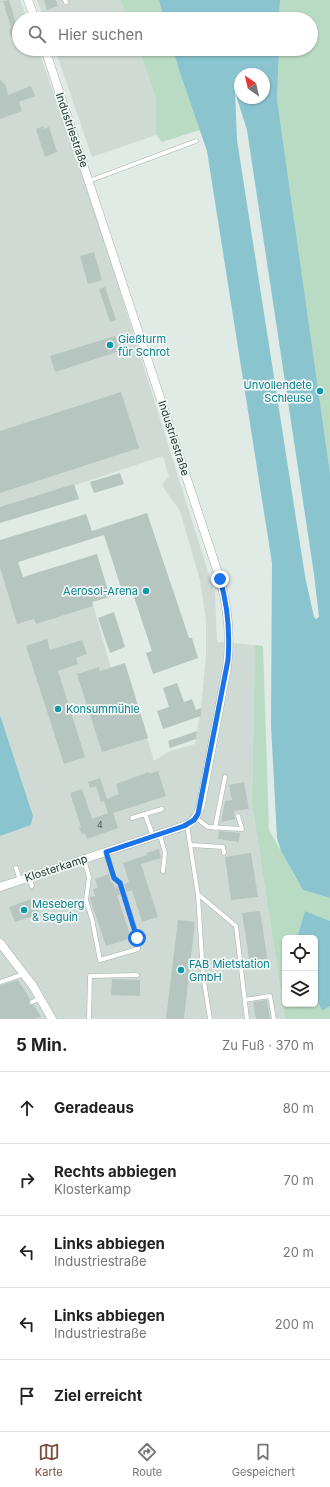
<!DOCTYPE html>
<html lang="de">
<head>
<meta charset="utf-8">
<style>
	:root { --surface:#fff; --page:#f2f2f2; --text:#222; --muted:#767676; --line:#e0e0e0; --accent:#7d4c3c }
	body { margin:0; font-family:Inter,sans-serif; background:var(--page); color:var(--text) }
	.controls { position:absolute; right:12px; bottom:12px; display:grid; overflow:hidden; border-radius:6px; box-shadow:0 1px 3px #0004 }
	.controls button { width:36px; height:36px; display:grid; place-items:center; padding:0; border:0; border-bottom:1px solid var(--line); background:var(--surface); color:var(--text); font:20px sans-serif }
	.compass { position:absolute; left:234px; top:68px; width:36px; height:36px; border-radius:50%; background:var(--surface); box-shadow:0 1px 3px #0004; rotate:326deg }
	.stop { position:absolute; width:12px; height:12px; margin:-9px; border:3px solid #1a73e8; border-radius:50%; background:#fff }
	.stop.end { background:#1a73e8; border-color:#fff; box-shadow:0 1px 4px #0008 }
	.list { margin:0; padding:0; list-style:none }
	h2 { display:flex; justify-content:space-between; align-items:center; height:52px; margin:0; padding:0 16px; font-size:17px }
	h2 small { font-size:13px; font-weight:400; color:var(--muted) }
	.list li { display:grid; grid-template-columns:26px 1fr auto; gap:12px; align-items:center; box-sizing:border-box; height:72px; padding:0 16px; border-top:1px solid var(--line) }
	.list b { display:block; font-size:15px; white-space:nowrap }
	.list p { margin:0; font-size:13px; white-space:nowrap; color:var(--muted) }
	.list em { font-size:13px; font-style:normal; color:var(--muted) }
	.icon { flex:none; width:22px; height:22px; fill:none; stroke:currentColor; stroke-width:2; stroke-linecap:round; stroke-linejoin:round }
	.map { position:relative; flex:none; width:330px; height:1019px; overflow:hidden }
	.search { position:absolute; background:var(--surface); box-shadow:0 1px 3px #0004; left:12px; right:12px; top:12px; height:44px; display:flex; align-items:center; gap:10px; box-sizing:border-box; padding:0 14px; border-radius:22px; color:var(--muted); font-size:15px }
	.sheet { height:412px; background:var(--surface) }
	nav { display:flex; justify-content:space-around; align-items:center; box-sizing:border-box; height:56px; border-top:1px solid var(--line); background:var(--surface); font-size:11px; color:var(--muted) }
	nav a { display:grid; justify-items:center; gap:2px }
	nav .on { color:var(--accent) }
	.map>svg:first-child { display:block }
	.built { fill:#cfdad5 }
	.green { fill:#badbc3 }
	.water { fill:#8ac4ce; fill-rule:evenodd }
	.building { fill:#b6c5bf }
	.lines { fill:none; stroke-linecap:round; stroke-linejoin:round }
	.service-casing { stroke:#a3b3ad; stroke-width:5 }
	.minor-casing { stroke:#a3b3ad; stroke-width:9 }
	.service { stroke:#fff; stroke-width:4 }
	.minor { stroke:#fff; stroke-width:8 }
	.route { stroke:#1a73e8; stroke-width:5 }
	.culture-dot { fill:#0f9aa8; stroke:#f1f7f4; stroke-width:1.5 }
	.labels { text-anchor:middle; stroke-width:3.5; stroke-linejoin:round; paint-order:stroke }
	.number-label { font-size:9px; fill:#475e57 }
	.street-label { font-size:11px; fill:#223b34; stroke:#f1f7f4 }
	.culture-label { font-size:11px; fill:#0d838f; stroke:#f1f7f4; text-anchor:start }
</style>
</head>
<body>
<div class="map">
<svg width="330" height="1019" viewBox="0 0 330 1019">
	<rect width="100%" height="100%" fill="#e0ebe6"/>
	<!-- built -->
	<g class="built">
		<polygon points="0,0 20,0 27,19 19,19 19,49 38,49 91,199 215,594 217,642 255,645 252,803 285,1019 0,1019 0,836 31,825 33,816 0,715 0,558 21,623 92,601 132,743 147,738 154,761 168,752 195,744 201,708 206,656 206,620 200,580 180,511 165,490 162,484 169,477 163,456 0,510"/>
		<polygon points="37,0 120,0 128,19 44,19"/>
		<polygon points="55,49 139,49 156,99 156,135 92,157"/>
	</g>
	<!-- green -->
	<g class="green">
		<polygon points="120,0 159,0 164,19 128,19"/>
		<polygon points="280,0 330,0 330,473 277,99 279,49 311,49 311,19 279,19"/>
		<polygon points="139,49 173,49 179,70 200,130 162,142 156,135 156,99"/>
		<polygon points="255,645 263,646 269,830 303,890 330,898 330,921 305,911 297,938 285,938 285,1004 315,1004 315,996 322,1011 330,1006 330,1019 285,1019 252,803"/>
	</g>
	<!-- water -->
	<g class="water">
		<polygon points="159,0 280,0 279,19 164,19"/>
		<path d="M173,49H279L277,99L330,473V898L303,890L281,851L277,838L271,725L272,563L207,151L179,70ZM240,74H264V98H240ZM235,92L247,130L314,574L319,617L316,619L314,617L305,576L237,140Z"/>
		<polygon points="0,715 33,816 31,825 0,836"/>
		<polygon points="305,911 330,921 330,1006 322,1011 315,996 315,938 297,938"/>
	</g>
	<!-- building -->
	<g class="building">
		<polygon points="9,0 17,27 19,26 19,34 11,37 9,29 11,28 3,1"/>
		<polygon points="44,0 56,0 58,6 47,10"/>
		<polygon points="0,79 6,86 8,95 31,86 35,96 19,102 22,111 0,119"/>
		<polygon points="43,126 44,129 49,127 57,152 45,157 36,129"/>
		<polygon points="94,252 102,280 88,284 80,256"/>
		<polygon points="105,287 116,320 110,322 99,289"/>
		<polygon points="115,336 120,351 55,372 50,356"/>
		<polygon points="121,392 139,448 0,493 0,431"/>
		<polygon points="120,473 124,484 94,493 90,482"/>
		<polygon points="74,484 79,499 0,523 0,507"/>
		<polygon points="147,513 189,638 192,638 198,658 153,674 146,653 152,651 133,594 124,597 104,535 18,562 23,577 97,554 110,597 92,602 93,606 36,624 34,619 17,624 0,567 0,540 86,514 92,531"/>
		<polygon points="114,612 125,647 110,653 98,618"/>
		<polygon points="47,639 50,650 82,640 87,654 76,658 78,664 58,671 85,757 64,764 26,646"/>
		<polygon points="125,663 148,738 102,752 77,674 99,667 100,671"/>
		<polygon points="177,683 184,702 192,699 196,710 201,708 201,716 163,729 157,711 169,707 163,688"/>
		<polygon points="197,731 196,739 170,748 168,741"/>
		<polygon points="158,771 166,796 113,813 118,828 87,839 85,833 82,834 79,828 81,827 70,793 82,789 92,819 108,813 104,801 101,802 96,786 90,788 88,782 100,778 107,799 119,794 116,784 149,772 149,774"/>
		<polygon points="244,782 249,809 234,811 235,819 221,822 225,801 232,800 229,785"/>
		<polygon points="219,831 240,833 239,842 218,839"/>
		<polygon points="159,849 161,858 141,864 158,917 142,922 132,890 127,892 124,884 129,882 123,863 147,855 146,853"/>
		<polygon points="251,853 258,897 231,900 225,857"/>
		<polygon points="109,874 111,883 113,883 115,888 118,887 120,894 117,895 131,938 106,946 90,899 90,897 95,896 93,889 98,888 95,879"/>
		<polygon points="34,898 39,914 15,922 9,907"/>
		<polygon points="260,911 268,963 250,965 242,913"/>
		<polygon points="178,920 195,922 184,1019 166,1019"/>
		<polygon points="112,979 140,980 140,996 111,995"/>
		<polygon points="18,980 30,999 29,1004 34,1005 41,1017 34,1019 0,1019 0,985"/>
		<polygon points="267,1000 270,1019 256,1019 253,1002"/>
	</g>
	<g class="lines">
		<!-- service casing -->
		<g class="service-casing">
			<g id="service">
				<polyline points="65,0 66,2"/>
				<polyline points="89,181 196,141"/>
				<polyline points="145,814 153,836"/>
				<polyline points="132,818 162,809"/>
				<polyline points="196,818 208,827 242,829 238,816"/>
				<polyline points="187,825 198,895 203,975 210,1019"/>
				<polyline points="215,828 225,777"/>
				<polyline points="160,835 165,853 163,871"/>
				<polyline points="191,845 223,847 224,853"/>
				<polyline points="84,859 89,877 86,900 92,919 100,960 138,949 137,937 125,898 120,883 114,878 106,852"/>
				<polyline points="16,868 20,880"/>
				<polyline points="29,877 32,886"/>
				<polyline points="199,895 236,926 247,1019"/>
				<polyline points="0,982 24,974"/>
				<polyline points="245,1000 270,996 274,1019"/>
				<polyline points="32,1002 41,998"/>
				<polyline points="89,1019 90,976 137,975"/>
			</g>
		</g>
		<!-- minor casing -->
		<g class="minor-casing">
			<g id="minor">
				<polyline points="28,0 35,19"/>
				<path d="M0,887L181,827C194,823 198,816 201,804L227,667C231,638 228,608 220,579L45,49"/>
				<polyline points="0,943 33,986 52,1019"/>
			</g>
		</g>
		<!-- service -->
		<use href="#service" class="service"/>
		<!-- minor -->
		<use href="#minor" class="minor"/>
	</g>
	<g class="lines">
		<!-- route -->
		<path class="route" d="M137,938L120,883L114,878L106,852L184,826L194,820L198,814L228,660C230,632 228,606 220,579"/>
	</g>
	<!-- markers -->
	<g class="culture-dot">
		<circle cx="110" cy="345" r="4"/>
		<circle cx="320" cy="391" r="4"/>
		<circle cx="146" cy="591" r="4"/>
		<circle cx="58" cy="709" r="4"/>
		<circle cx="24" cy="910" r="4"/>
		<circle cx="181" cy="970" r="4"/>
	</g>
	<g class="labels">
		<!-- number labels -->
		<g class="number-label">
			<text x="100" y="828">4</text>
		</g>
		<!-- street labels -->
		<g class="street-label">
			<text transform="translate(72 130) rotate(71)" y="4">Industriestraße</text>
			<text transform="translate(174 438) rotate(72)" y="4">Industriestraße</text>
			<text transform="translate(56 868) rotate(-18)" y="4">Klosterkamp</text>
		</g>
		<!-- culture labels -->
		<g class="culture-label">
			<text x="118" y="343">Gießturm<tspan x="118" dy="13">für Schrot</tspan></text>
			<text x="312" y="389" text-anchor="end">Unvollendete<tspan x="312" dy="13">Schleuse</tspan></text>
			<text x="138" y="595" text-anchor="end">Aerosol-Arena</text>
			<text x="66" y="713">Konsummühle</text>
			<text x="32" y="908">Meseberg<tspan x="32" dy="13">&amp; Seguin</tspan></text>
			<text x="189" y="968">FAB Mietstation<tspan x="189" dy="13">GmbH</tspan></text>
		</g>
	</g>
</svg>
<div class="controls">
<button><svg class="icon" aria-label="locate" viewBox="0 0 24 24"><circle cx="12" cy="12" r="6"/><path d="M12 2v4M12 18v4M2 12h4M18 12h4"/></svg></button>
<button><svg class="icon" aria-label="layers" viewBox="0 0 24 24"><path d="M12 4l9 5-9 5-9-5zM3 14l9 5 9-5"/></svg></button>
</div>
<svg class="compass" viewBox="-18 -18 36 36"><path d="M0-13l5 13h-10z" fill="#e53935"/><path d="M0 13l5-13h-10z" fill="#767676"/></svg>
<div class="stop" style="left:137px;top:938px"></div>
<div class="stop end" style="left:220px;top:579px"></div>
<div class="search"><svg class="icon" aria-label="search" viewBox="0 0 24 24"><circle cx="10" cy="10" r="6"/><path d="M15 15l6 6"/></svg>Hier suchen</div>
</div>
<section class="sheet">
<h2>5 Min.<small>Zu Fuß · 370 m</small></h2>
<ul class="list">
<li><svg class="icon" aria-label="ahead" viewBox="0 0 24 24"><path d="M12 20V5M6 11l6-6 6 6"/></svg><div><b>Geradeaus</b></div><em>80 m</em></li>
<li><svg class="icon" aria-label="right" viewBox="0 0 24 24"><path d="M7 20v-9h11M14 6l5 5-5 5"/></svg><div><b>Rechts abbiegen</b><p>Klosterkamp</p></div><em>70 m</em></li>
<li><svg class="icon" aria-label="left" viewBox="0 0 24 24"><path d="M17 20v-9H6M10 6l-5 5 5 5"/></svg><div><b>Links abbiegen</b><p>Industriestraße</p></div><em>20 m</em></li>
<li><svg class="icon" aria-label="left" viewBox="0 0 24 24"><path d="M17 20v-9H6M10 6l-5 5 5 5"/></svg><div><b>Links abbiegen</b><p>Industriestraße</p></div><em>200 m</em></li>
<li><svg class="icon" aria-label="arrive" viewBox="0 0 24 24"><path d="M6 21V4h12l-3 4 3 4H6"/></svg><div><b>Ziel erreicht</b></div></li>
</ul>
</section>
<nav>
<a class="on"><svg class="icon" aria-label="map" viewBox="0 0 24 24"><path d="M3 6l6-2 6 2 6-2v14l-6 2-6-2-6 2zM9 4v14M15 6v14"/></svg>Karte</a>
<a><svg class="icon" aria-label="directions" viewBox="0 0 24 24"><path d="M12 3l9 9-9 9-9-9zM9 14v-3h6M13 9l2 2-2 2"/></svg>Route</a>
<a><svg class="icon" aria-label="saved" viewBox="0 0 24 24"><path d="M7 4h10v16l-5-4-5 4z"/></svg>Gespeichert</a>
</nav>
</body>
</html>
